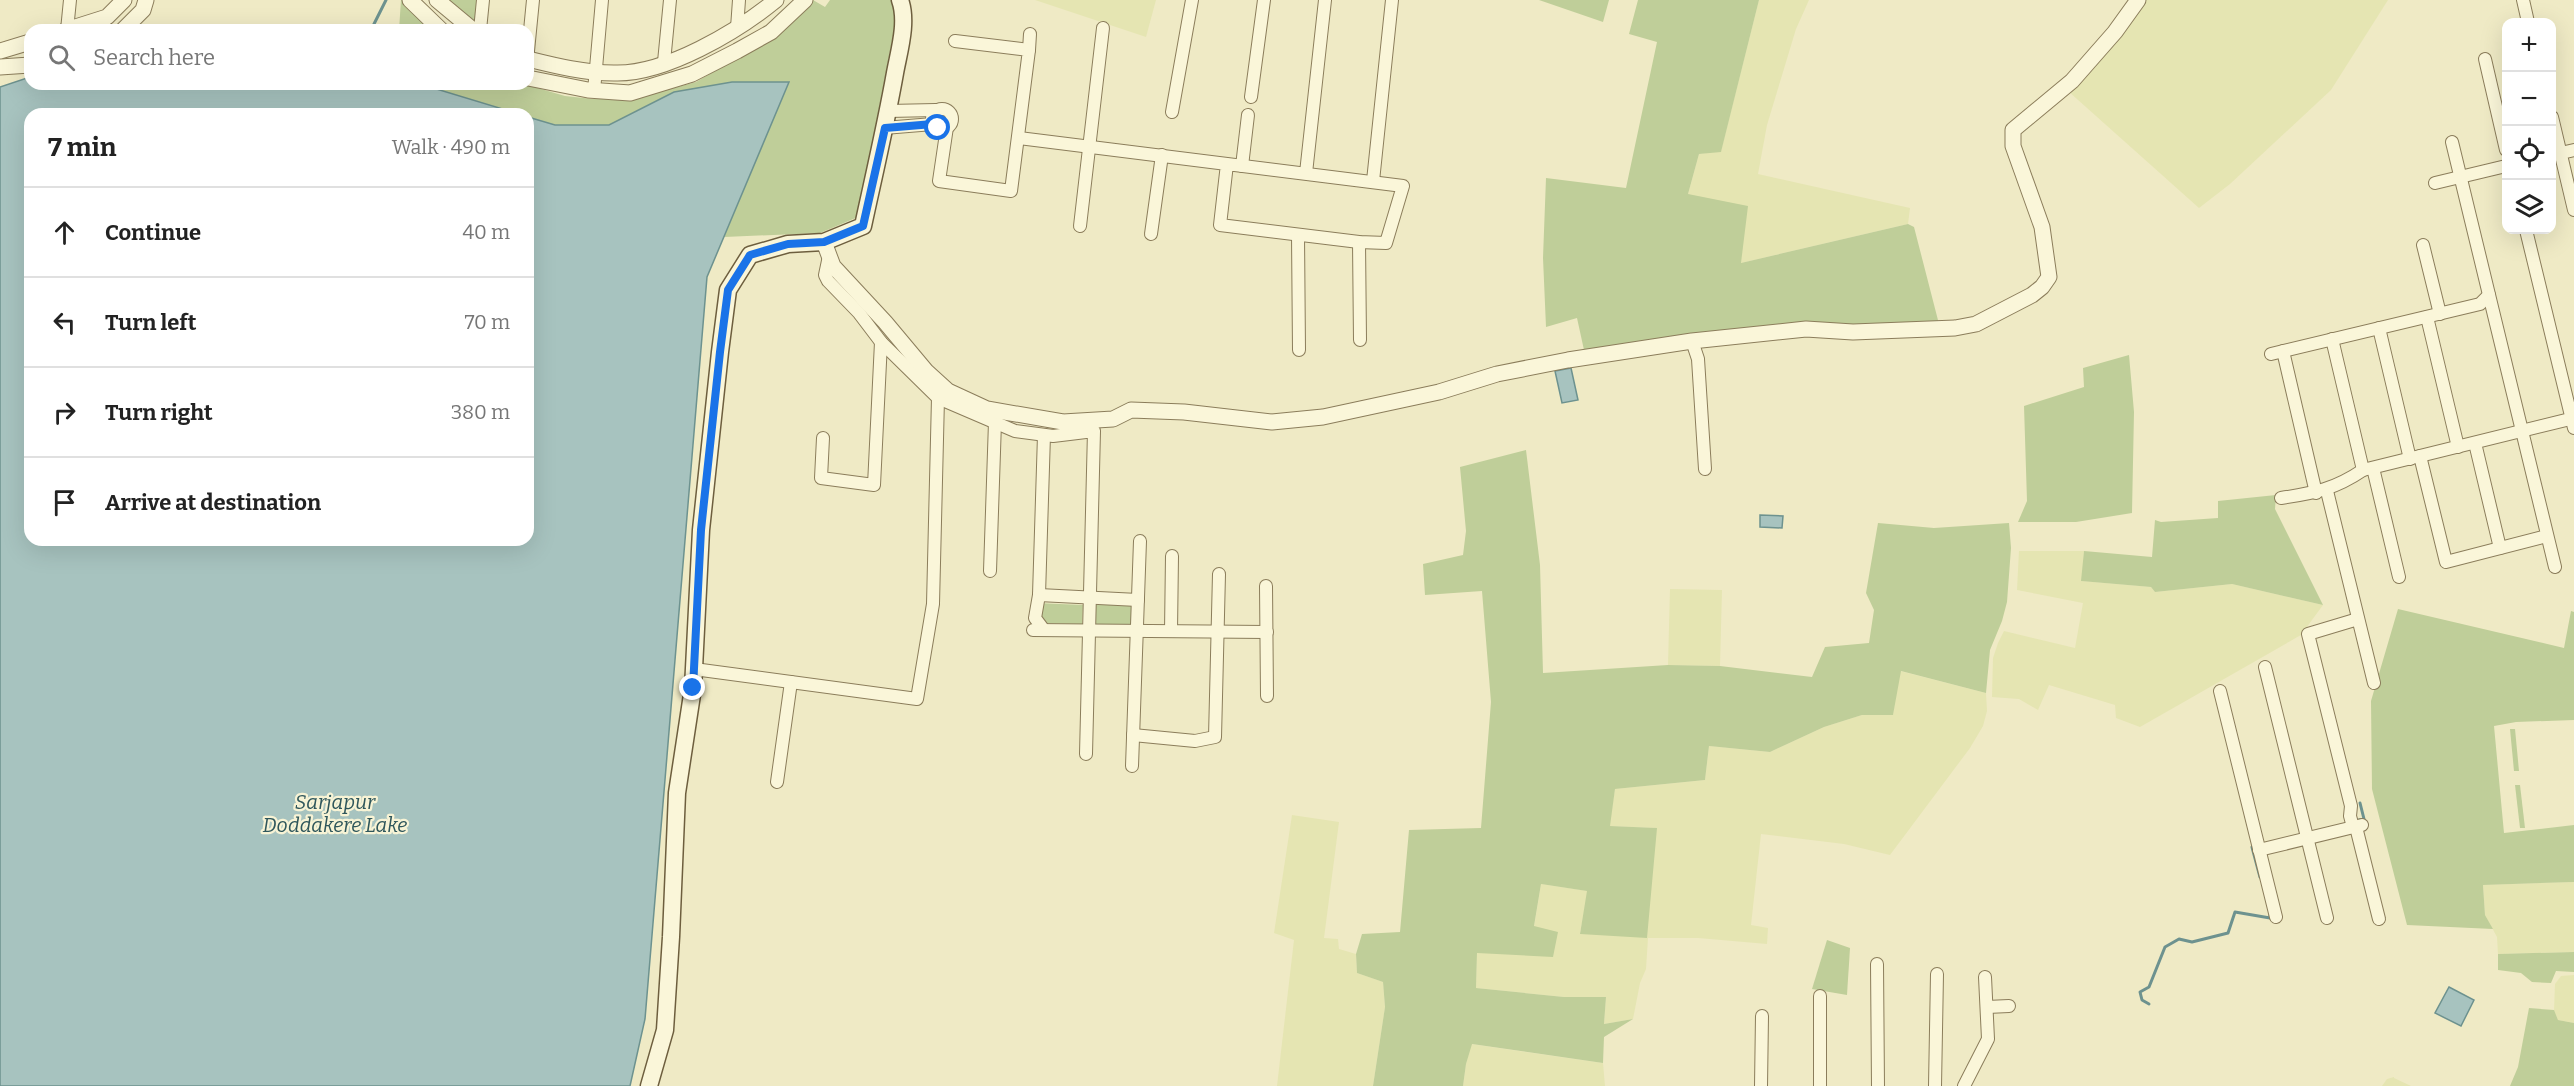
<!DOCTYPE html>
<html lang="en">
<head>
<meta charset="utf-8">
<style>
	:root { --surface:#fff; --page:#f2f2f2; --text:#222; --muted:#767676; --line:#e0e0e0 }
	body { margin:0; font-family:Bitter,serif; background:var(--page); color:var(--text) }
	.controls { position:absolute; right:18px; top:18px; display:grid; overflow:hidden; border-radius:12px; box-shadow:0 6px 24px #0002 }
	.controls button { width:54px; height:54px; display:grid; place-items:center; padding:0; border:0; border-bottom:2px solid var(--line); background:var(--surface); color:var(--text); font:30px sans-serif }
	.stop { position:absolute; width:18px; height:18px; margin:-14px; border:4px solid #1a73e8; border-radius:50%; background:#fff }
	.stop.end { background:#1a73e8; border-color:#fff; box-shadow:0 2px 6px #0008 }
	.list { margin:0; padding:0; list-style:none }
	h2 { display:flex; justify-content:space-between; align-items:center; height:78px; margin:0; padding:0 24px; font-size:26px }
	h2 small { font-size:20px; font-weight:400; color:var(--muted) }
	.list li { display:grid; grid-template-columns:39px 1fr auto; gap:18px; align-items:center; box-sizing:border-box; height:90px; padding:0 24px; border-top:2px solid var(--line) }
	.list b { display:block; font-size:22px; white-space:nowrap }
	.list em { font-size:20px; font-style:normal; color:var(--muted) }
	.icon { flex:none; width:33px; height:33px; fill:none; stroke:currentColor; stroke-width:2; stroke-linecap:round; stroke-linejoin:round }
	.map { position:relative; flex:none; width:2574px; height:1086px; overflow:hidden }
	.search { position:absolute; background:var(--surface); box-shadow:0 6px 24px #0002; left:24px; top:24px; width:510px; height:66px; display:flex; align-items:center; gap:15px; box-sizing:border-box; padding:0 21px; border-radius:18px; color:var(--muted); font-size:22px }
	.panel { position:absolute; background:var(--surface); box-shadow:0 6px 24px #0002; left:24px; top:108px; width:510px; height:438px; border-radius:18px }
	.map>svg:first-child { display:block }
	.farmland { fill:#e5e5b2 }
	.green { fill:#bfce99 }
	.water { fill:#a7c3bf; stroke:#6d928f; stroke-width:1.5 }
	.lines { fill:none; stroke-linecap:round; stroke-linejoin:round }
	.stream { stroke:#6d928f; stroke-width:3 }
	.minor-casing { stroke:#8b7d5b; stroke-width:14 }
	.tertiary-casing { stroke:#8b7d5b; stroke-width:17 }
	.secondary-casing { stroke:#6d5e3e; stroke-width:19 }
	.minor { stroke:#faf6d9; stroke-width:12 }
	.tertiary { stroke:#faf6d9; stroke-width:15 }
	.secondary { stroke:#faf6d9; stroke-width:16 }
	.route { stroke:#1a73e8; stroke-width:8 }
	.labels { text-anchor:middle; stroke-width:4.5; stroke-linejoin:round; paint-order:stroke }
	.water-label { font-size:20px; font-style:italic; fill:#2e565b; stroke:#f7f3d5 }
</style>
</head>
<body>
<div class="map">
<svg width="2574" height="1086" viewBox="0 0 2574 1086">
	<rect width="100%" height="100%" fill="#efeac5"/>
	<!-- farmland -->
	<g class="farmland">
		<polygon points="1035,0 1156,0 1146,37"/>
		<polygon points="1759,0 1809,0 1796,29 1767,125 1758,174 1910,208 1908,224 1741,263 1688,194 1699,154 1721,151"/>
		<polygon points="2143,0 2388,0 2331,90 2230,184 2199,208 2068,91"/>
		<polygon points="2019,551 2084,551 2082,581 2151,587 2155,592 2232,584 2323,605 2301,635 2140,727 2116,718 2115,705 2049,685 2038,710 2019,699 1992,697 1993,658 1998,643 2004,631 2075,648 2083,603 2017,590"/>
		<polygon points="1670,589 1722,590 1720,666 1668,665"/>
		<polygon points="1900,671 1986,693 1987,711 1983,726 1970,748 1890,855 1844,844 1761,834 1751,925 1768,928 1767,944 1698,938 1648,938 1646,969 1640,983 1633,1019 1604,1024 1606,997 1564,997 1476,988 1477,953 1534,927 1541,884 1588,891 1580,933 1656,828 1609,826 1615,789 1705,780 1709,746 1770,752 1824,727 1862,715 1893,714"/>
		<polygon points="1292,815 1339,822 1324,938 1338,939 1339,949 1356,954 1357,973 1383,982 1385,1007 1373,1086 1277,1086 1294,940 1274,933"/>
		<polygon points="2574,882 2574,952 2498,954 2497,937 2485,915 2483,885"/>
		<polygon points="2574,975 2574,1023 2558,1020 2554,1011 2555,984 2561,976"/>
		<polygon points="1471,1044 1603,1063 1605,1086 1463,1086 1466,1064"/>
		<polygon points="2394,1077 2394,1078 2411,1086 2382,1086 2387,1079"/>
	</g>
	<!-- green -->
	<g class="green">
		<polygon points="401,0 405,0 434,30 399,30"/>
		<polygon points="447,0 477,0 475,25"/>
		<polygon points="813,0 825,7 830,0 891,0 896,20 858,217 820,233 724,237 789,82 674,92 609,125 555,125 528,117 528,114 519,114 420,84 524,84 565,96 593,99 607,99 674,88 696,82 768,40"/>
		<polygon points="1539,0 1609,0 1603,22"/>
		<polygon points="1638,0 1759,0 1721,152 1699,154 1688,194 1748,206 1741,263 1908,224 1914,227 1939,324 1683,336 1584,350 1577,318 1546,327 1543,258 1546,178 1626,188 1657,42 1629,34"/>
		<polygon points="2129,355 2134,412 2132,513 2076,522 2018,522 2027,501 2024,406 2084,387 2083,368"/>
		<polygon points="1526,450 1540,565 1543,673 1668,665 1720,666 1812,677 1825,647 1869,643 1874,610 1866,593 1878,523 1934,528 2009,523 2011,548 2007,602 2002,621 1990,650 1986,693 1901,671 1893,715 1862,715 1824,727 1770,752 1709,746 1705,780 1615,789 1610,826 1657,828 1647,938 1580,934 1587,891 1541,884 1534,926 1558,932 1553,957 1477,953 1476,988 1564,997 1606,997 1604,1024 1633,1019 1604,1037 1603,1063 1472,1044 1466,1064 1463,1086 1373,1086 1385,1007 1383,982 1357,973 1356,954 1362,934 1400,932 1409,830 1481,828 1491,702 1482,591 1425,595 1423,564 1463,555 1466,531 1460,467"/>
		<polygon points="2276,495 2275,509 2323,605 2232,584 2155,592 2151,587 2081,581 2084,551 2152,557 2155,520 2161,522 2218,518 2218,501"/>
		<polygon points="1036,603 1083,605 1082,624 1035,623"/>
		<polygon points="1093,604 1133,606 1132,627 1092,626"/>
		<polygon points="2398,609 2564,648 2571,611 2574,612 2574,720 2516,722 2494,726 2504,833 2574,825 2574,882 2483,885 2485,915 2493,929 2407,925 2372,789 2371,701"/>
		<polygon points="2510,729 2515,729 2519,771 2514,771"/>
		<polygon points="2520,785 2525,828 2520,828 2515,785"/>
		<polygon points="1827,940 1850,948 1847,995 1812,989"/>
		<polygon points="2574,952 2574,972 2556,971 2551,983 2532,982 2521,973 2498,970 2498,954"/>
		<polygon points="2529,1008 2554,1010 2558,1020 2574,1023 2574,1086 2510,1086 2518,1067"/>
	</g>
	<!-- water -->
	<g class="water">
		<polygon points="30,77 30,84 420,84 519,114 30,114 30,540 528,540 528,117 555,125 609,125 674,92 732,82 789,82 707,277 645,1019 630,1086 0,1086 0,87"/>
		<polygon points="1571,368 1578,400 1562,403 1555,371"/>
		<polygon points="1760,515 1783,516 1782,528 1760,527"/>
		<polygon points="2449,987 2474,1000 2461,1026 2435,1013"/>
	</g>
	<g class="lines">
		<!-- stream -->
		<g class="stream">
			<polyline points="371,30 386,0"/>
			<polyline points="2359,820 2364,819 2360,803"/>
			<polyline points="2252,847 2260,877"/>
			<polyline points="2149,1004 2142,1000 2140,992 2149,987 2165,947 2179,939 2192,942 2228,933 2235,912 2270,918 2270,915"/>
		</g>
		<!-- minor casing -->
		<g class="minor-casing">
			<g id="minor">
				<polyline points="2523,0 2528,22"/>
				<polyline points="737,28 739,0"/>
				<polyline points="67,30 70,0"/>
				<polyline points="480,30 483,0"/>
				<polyline points="1029,50 1030,34"/>
				<polyline points="528,51 533,0"/>
				<polyline points="2485,59 2506,150"/>
				<polyline points="664,62 670,0"/>
				<polyline points="594,91 602,0"/>
				<polyline points="1251,97 1264,0"/>
				<circle cx="942" cy="119" r="10"/>
				<polyline points="888,111 936,110"/>
				<polyline points="1172,112 1192,0"/>
				<polyline points="2552,117 2574,210"/>
				<polyline points="947,127 939,181 1011,191 1029,50 955,41"/>
				<polyline points="884,128 933,124"/>
				<polyline points="1019,138 1403,186 1386,243 1359,242 1220,225 1227,164"/>
				<polyline points="2452,142 2555,567"/>
				<polyline points="2552,155 2574,150"/>
				<polyline points="1242,166 1248,115"/>
				<polyline points="1306,173 1325,0"/>
				<polyline points="1373,181 1392,0"/>
				<polyline points="2435,183 2506,166"/>
				<polyline points="1080,226 1103,28"/>
				<polyline points="2526,230 2574,428"/>
				<polyline points="1151,234 1162,155"/>
				<polyline points="1298,235 1299,350"/>
				<polyline points="1359,242 1360,340"/>
				<polyline points="2423,245 2440,314"/>
				<polyline points="2427,317 2458,447"/>
				<polyline points="2379,328 2410,459"/>
				<polyline points="2332,339 2363,470"/>
				<polyline points="1692,341 1698,359 1705,469"/>
				<polyline points="2283,351 2316,493"/>
				<polyline points="2271,354 2480,304 2489,295"/>
				<polyline points="938,398 1015,431 1053,436 1094,431 1086,754"/>
				<polyline points="1044,435 1039,595 1035,618 1044,630"/>
				<polyline points="823,438 821,478 874,485 881,342"/>
				<polyline points="2475,443 2500,548"/>
				<polyline points="2420,456 2446,562 2547,536"/>
				<polyline points="2373,468 2399,577"/>
				<polyline points="2327,491 2374,683"/>
				<path d="M2281,498C2315,493 2335,489 2363,470L2574,418"/>
				<polyline points="990,571 995,422"/>
				<polyline points="1266,586 1267,696"/>
				<polyline points="1039,595 1138,600"/>
				<polyline points="1033,630 1267,632"/>
				<polyline points="1171,631 1172,556"/>
				<polyline points="2265,667 2327,918"/>
				<polyline points="694,669 917,699 933,604 938,398 881,342 859,313 828,281 825,275 829,256"/>
				<polyline points="2220,691 2276,917"/>
				<polyline points="1133,735 1195,741 1215,737 1219,574"/>
				<polyline points="1132,766 1140,541"/>
				<polyline points="777,782 791,682"/>
				<polyline points="2353,827 2350,816 2351,806 2308,634 2358,619"/>
				<polyline points="2356,827 2379,919"/>
				<polyline points="2259,850 2362,825"/>
				<polyline points="1877,964 1878,1086"/>
				<polyline points="1987,1007 2009,1006"/>
				<polyline points="1761,1086 1762,1016"/>
				<polyline points="1820,1086 1820,996"/>
				<polyline points="1935,1086 1937,974"/>
				<polyline points="1964,1086 1988,1039 1985,977"/>
			</g>
		</g>
		<!-- tertiary casing -->
		<g class="tertiary-casing">
			<g id="tertiary">
				<polyline points="410,0 441,30"/>
				<polyline points="437,0 473,30"/>
				<polyline points="66,30 107,17 124,0"/>
				<polyline points="123,30 143,10 146,0"/>
				<polyline points="0,51 30,42"/>
				<path d="M528,59C556,66 585,73 614,73C665,75 738,31 776,0"/>
				<polyline points="0,67 30,65"/>
				<polyline points="528,78 588,90 630,93 692,74 737,51 771,32 805,0"/>
				<polyline points="824,242 833,266 885,322 926,371 948,391 987,409 1063,422 1113,419 1131,410 1184,412 1272,422 1323,417 1439,392 1497,374 1568,360 1692,341 1806,329 1853,332 1955,328 1976,324 2032,295 2042,287 2049,277 2042,227 2013,146 2013,130 2072,81 2115,32 2138,0"/>
			</g>
		</g>
		<!-- secondary casing -->
		<g class="secondary-casing">
			<path id="secondary" d="M649,1086L665,1030L671,937L677,793L693,688L701,530L720,352L728,290L750,255L788,244L824,242L863,226C874,175 886,124 895,73C899,51 908,22 900,0"/>
		</g>
		<!-- minor -->
		<use href="#minor" class="minor"/>
		<!-- tertiary -->
		<use href="#tertiary" class="tertiary"/>
		<!-- secondary -->
		<use href="#secondary" class="secondary"/>
	</g>
	<g class="lines">
		<!-- route -->
		<polyline class="route" points="693,688 701,530 720,352 728,290 750,255 788,244 824,242 863,226 885,128 933,124 938,128"/>
	</g>
	<g class="labels">
		<!-- water labels -->
		<g class="water-label">
			<text x="335" y="809">Sarjapur<tspan x="335" dy="23">Doddakere Lake</tspan></text>
		</g>
	</g>
</svg>
<div class="controls">
<button>+</button>
<button>−</button>
<button><svg class="icon" aria-label="locate" viewBox="0 0 24 24"><circle cx="12" cy="12" r="6"/><path d="M12 2v4M12 18v4M2 12h4M18 12h4"/></svg></button>
<button><svg class="icon" aria-label="layers" viewBox="0 0 24 24"><path d="M12 4l9 5-9 5-9-5zM3 14l9 5 9-5"/></svg></button>
</div>
<div class="stop" style="left:938px;top:128px"></div>
<div class="stop end" style="left:693px;top:688px"></div>
<div class="search"><svg class="icon" aria-label="search" viewBox="0 0 24 24"><circle cx="10" cy="10" r="6"/><path d="M15 15l6 6"/></svg>Search here</div>
<section class="panel">
<h2>7 min<small>Walk · 490 m</small></h2>
<ul class="list">
<li><svg class="icon" aria-label="ahead" viewBox="0 0 24 24"><path d="M12 20V5M6 11l6-6 6 6"/></svg><div><b>Continue</b></div><em>40 m</em></li>
<li><svg class="icon" aria-label="left" viewBox="0 0 24 24"><path d="M17 20v-9H6M10 6l-5 5 5 5"/></svg><div><b>Turn left</b></div><em>70 m</em></li>
<li><svg class="icon" aria-label="right" viewBox="0 0 24 24"><path d="M7 20v-9h11M14 6l5 5-5 5"/></svg><div><b>Turn right</b></div><em>380 m</em></li>
<li><svg class="icon" aria-label="arrive" viewBox="0 0 24 24"><path d="M6 21V4h12l-3 4 3 4H6"/></svg><div><b>Arrive at destination</b></div></li>
</ul>
</section>
</div>
</body>
</html>
